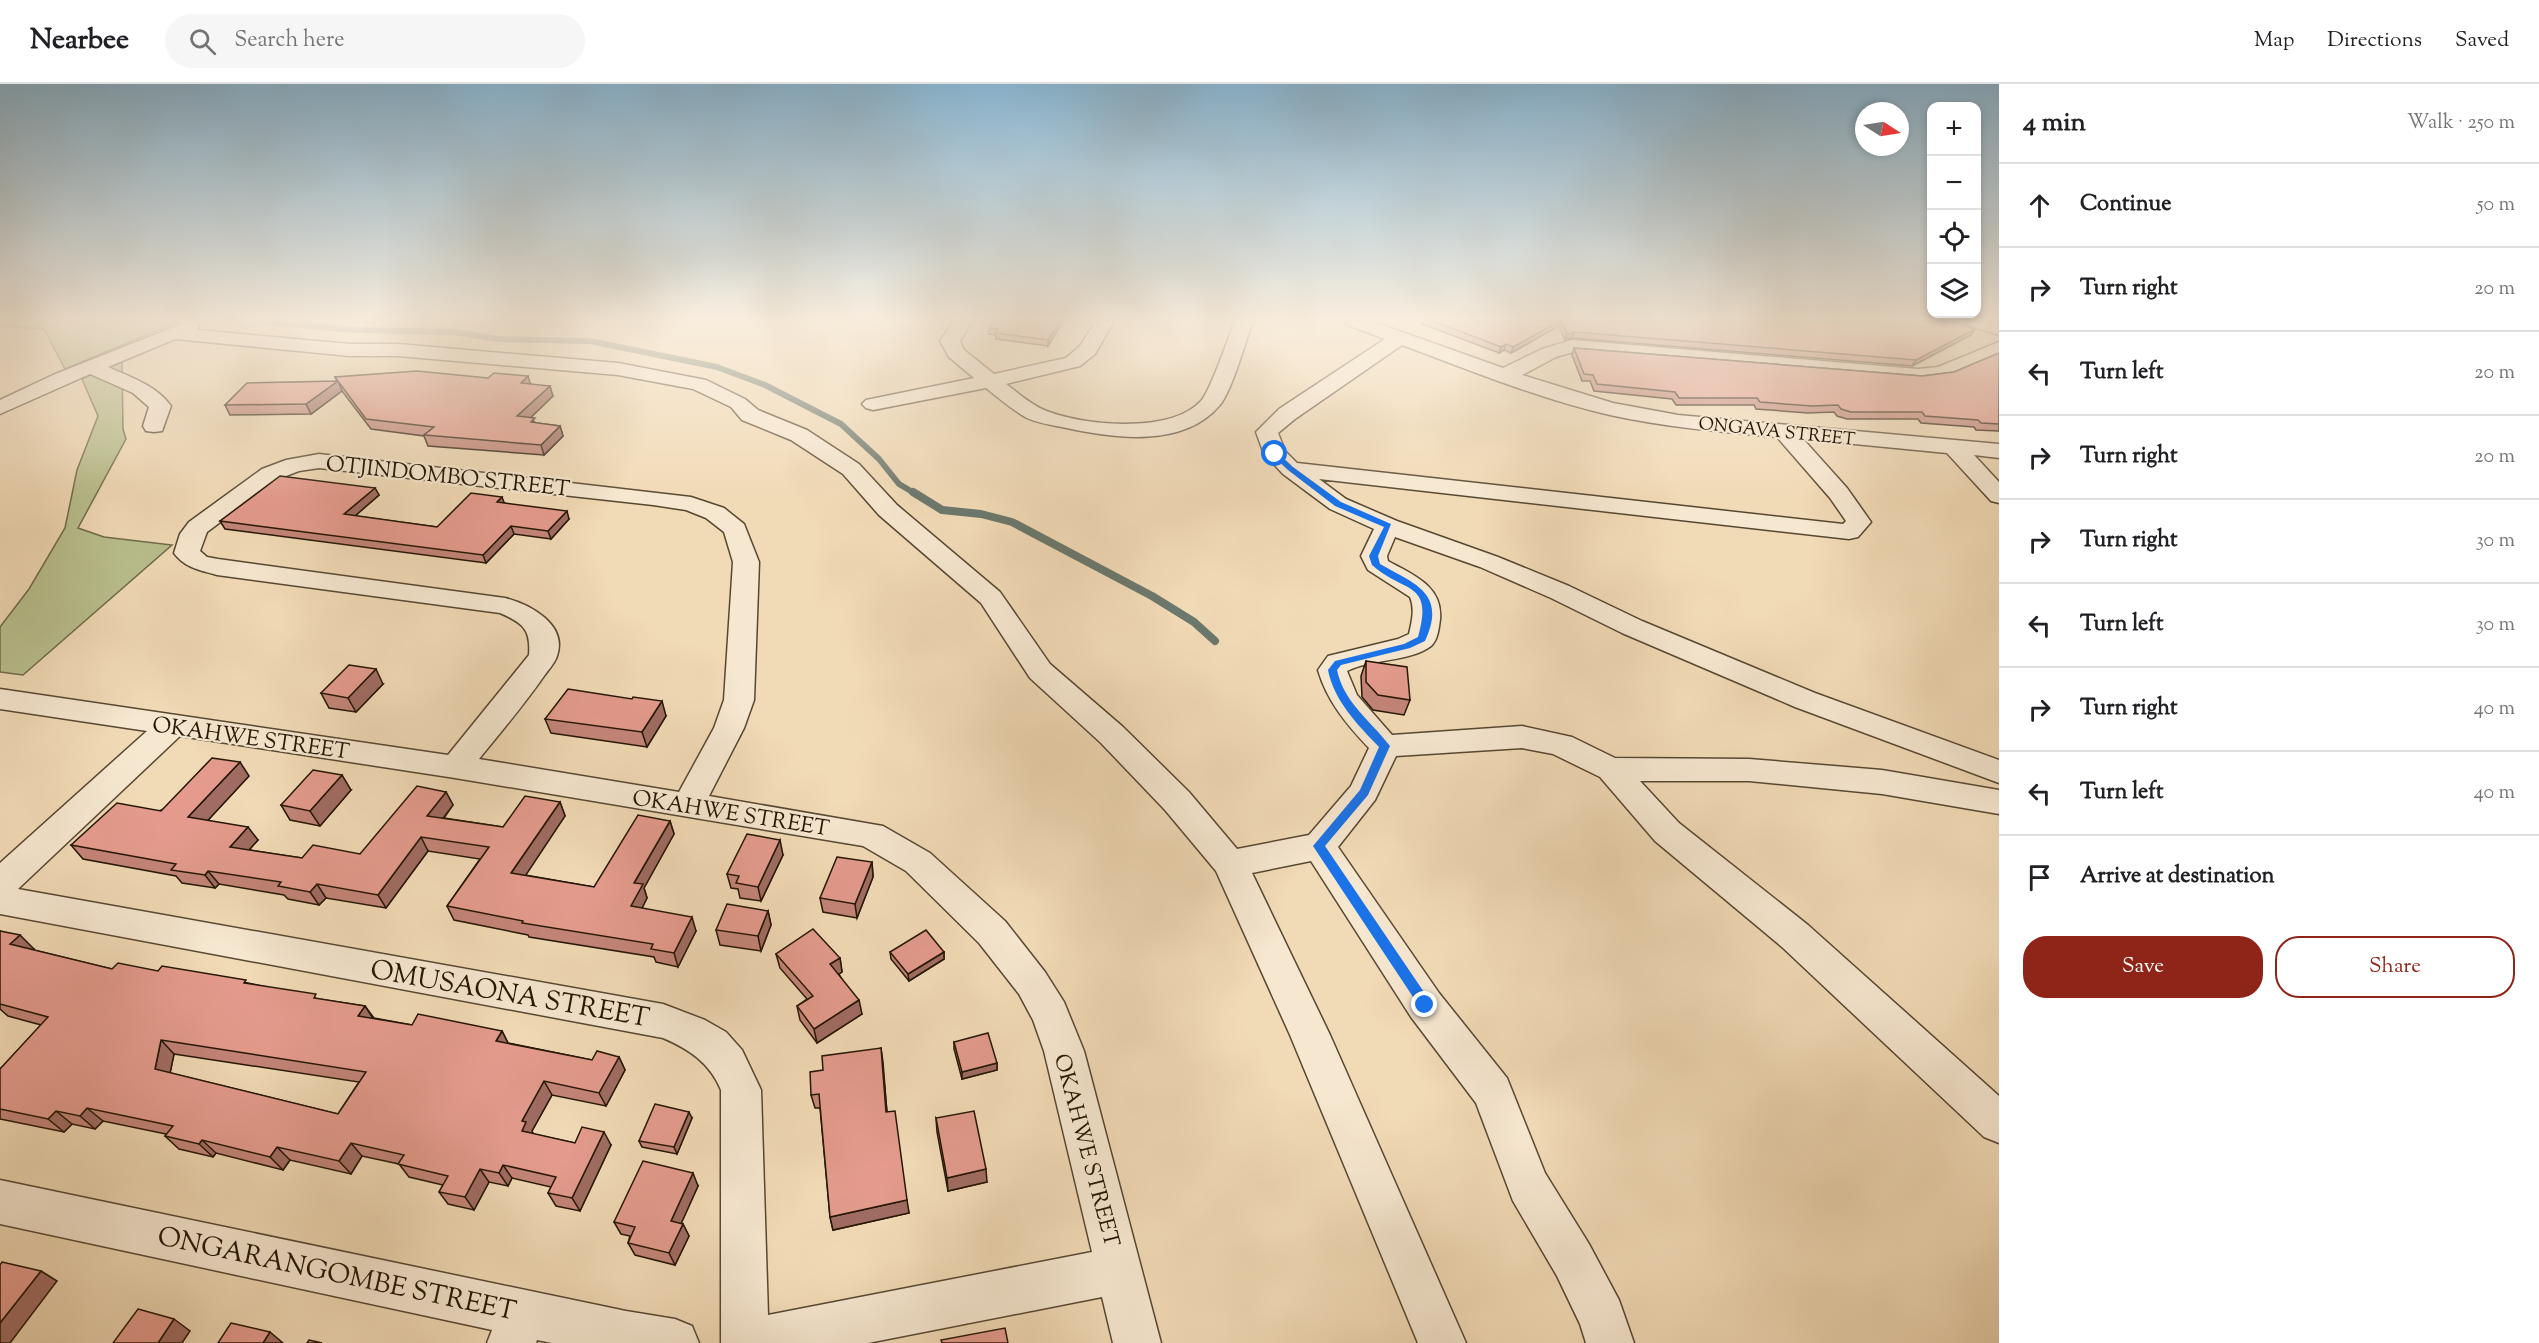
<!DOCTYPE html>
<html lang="en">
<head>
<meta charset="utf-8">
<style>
	:root { --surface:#fff; --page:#f6f6f6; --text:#202124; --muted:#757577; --line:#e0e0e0; --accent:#8f2418 }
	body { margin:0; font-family:"Sorts Mill Goudy",serif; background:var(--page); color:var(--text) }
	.controls { position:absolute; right:18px; top:18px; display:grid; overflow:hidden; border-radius:12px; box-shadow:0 3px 9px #0003 }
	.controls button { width:54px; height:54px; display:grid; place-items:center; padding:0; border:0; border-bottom:2px solid var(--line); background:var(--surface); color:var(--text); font:30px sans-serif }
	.compass { position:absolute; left:1855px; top:18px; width:54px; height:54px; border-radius:50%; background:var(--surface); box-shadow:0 3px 9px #0003; rotate:102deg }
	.stop { position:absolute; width:18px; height:18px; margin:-14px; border:4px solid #1a73e8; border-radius:50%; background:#fff }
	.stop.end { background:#1a73e8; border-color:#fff; box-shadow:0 2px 6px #0008 }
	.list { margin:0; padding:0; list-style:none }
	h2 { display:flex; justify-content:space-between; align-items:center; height:78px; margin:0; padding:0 24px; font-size:26px }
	h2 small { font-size:20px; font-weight:400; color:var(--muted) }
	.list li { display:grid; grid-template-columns:39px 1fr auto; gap:18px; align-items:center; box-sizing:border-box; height:84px; padding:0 24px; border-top:2px solid var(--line) }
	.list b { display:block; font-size:22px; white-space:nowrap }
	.list em { font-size:20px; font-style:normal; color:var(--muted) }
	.actions { display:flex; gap:12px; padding:18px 24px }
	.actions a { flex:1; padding:14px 0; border:2px solid var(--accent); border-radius:24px; text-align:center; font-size:21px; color:var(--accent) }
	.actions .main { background:var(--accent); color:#fff }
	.icon { flex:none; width:33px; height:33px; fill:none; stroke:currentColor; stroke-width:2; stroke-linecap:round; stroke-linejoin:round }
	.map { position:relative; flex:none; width:1999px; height:1259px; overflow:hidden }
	header { display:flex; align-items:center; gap:36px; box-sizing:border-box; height:84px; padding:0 30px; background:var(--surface); border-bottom:2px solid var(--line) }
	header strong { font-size:28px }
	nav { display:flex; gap:33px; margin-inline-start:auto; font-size:21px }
	.search { width:420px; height:54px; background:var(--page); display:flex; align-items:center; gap:15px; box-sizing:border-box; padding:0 21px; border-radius:33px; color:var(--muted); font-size:22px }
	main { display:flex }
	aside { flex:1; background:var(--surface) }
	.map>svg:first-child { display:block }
	.green { fill:#b9c08e; stroke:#6e6b4a; stroke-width:1.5 }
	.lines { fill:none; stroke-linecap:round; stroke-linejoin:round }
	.stream-far1 { stroke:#6b786d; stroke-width:6 }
	.stream { stroke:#6b786d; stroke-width:8 }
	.minor-casing { stroke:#574731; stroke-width:3 }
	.minor { fill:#f6e7d0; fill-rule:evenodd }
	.wall { fill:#c48579; stroke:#241605; stroke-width:1.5; fill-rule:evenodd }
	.shaded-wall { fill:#a06c63; stroke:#241605; stroke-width:1.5 }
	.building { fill:#e49b8d; stroke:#241605; stroke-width:1.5; fill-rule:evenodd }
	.route { fill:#1a73e8 }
	.labels { text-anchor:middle; stroke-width:4.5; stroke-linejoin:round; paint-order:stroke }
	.far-street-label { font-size:18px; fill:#241605; stroke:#f6e7d0 }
	.street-label { font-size:22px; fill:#241605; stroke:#f6e7d0 }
	.near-street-label { font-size:27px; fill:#241605; stroke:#f6e7d0 }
</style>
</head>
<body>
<header>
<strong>Nearbee</strong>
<div class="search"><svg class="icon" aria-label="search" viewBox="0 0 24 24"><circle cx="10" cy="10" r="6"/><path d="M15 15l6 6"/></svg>Search here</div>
<nav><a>Map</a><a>Directions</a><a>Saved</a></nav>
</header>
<main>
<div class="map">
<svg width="1999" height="1259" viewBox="0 0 1999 1259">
	<rect width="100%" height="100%" fill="#f1dab6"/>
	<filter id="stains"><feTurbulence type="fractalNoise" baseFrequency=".00333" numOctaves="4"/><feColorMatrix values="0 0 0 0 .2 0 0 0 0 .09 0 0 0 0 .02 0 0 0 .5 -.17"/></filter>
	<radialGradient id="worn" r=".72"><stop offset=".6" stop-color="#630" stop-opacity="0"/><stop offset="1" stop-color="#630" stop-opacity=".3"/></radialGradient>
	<!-- green -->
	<g class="green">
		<polygon points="0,237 179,237 65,285 44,245 0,242"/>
		<polygon points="122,276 123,345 126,355 78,444 104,453 172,461 23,591 0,588 0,543 29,505 65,444 77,386 98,332 82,295"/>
	</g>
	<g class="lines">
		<!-- stream-far1 -->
		<polyline class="stream-far1" points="256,237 356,246 455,248 498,255 590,257 717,283 765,301 841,340 879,375 899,400 916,410"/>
		<!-- stream -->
		<polyline class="stream" points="913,408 942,426 981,430 1012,438 1152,512 1194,538 1215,557"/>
		<!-- minor casing -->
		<g class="minor-casing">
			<g id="minor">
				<path d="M189,237L197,238L199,242L197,246L350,260H398L618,279L706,296L745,315L758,326L807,346L859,380L897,421L1000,508L1050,580L1123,643L1189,708L1237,765L1309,751L1351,702L1369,664C1347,641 1327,617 1318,586L1328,572L1398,555L1409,550C1412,537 1415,525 1410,513L1368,486L1361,472L1374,445L1330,425L1283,390L1264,370L1256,348L1279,325L1385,255L1347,241L1345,237H1371L1503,284L1542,265L1572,256L1918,285L1938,283L1999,258V271L1949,293L1918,297L1573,268L1556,273L1522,291L1613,319L1678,331L1999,360V374L1974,371L1999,398V419L1991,417L1947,369L1803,355L1847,404L1871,438L1858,453L1849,455L1319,395L1346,415L1397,437L1498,473L1569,502L1642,537L1815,609L1999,676V699L1795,623L1622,549L1551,514L1480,483L1395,453L1387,472L1388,477C1413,491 1443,502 1440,535C1439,543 1438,556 1431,562C1410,578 1370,575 1347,587L1357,611L1392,651L1522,642L1572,653L1615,674L1749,675L1882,686L1999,706V730L1882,710L1749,697H1640L1679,739L1808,841L1999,1012V1059L1984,1053L1782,863L1655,757L1600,693L1553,670L1522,664L1396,672L1375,716L1338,763L1439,909L1507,994L1545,1089L1589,1160L1619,1216L1634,1259H1586L1580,1240L1557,1192L1513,1117L1476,1019L1411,933L1311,777L1252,789L1330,951L1466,1259H1418L1290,951L1216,787L1165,726L1101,659L1030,594L981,519L879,431L843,390L791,356L742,336L731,323L693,305L618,291L398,272H350L175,255L108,283C130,293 156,301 171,322L162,347L154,348L146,347L143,342L149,323L133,309L90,290L0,330V316L53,291ZM1402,261C1470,286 1539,315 1610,331C1665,343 1721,348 1777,353L1830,414L1846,437L1843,440L1834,439L1297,379L1285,367L1278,349L1295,335Z"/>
				<path d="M954,237H972L960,257L964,266L994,290L1066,274L1080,262L1096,237H1114L1095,270L1080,282L1006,300C1018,309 1030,320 1044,326C1082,342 1171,350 1201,317C1211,306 1228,254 1235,237H1253C1246,256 1231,310 1219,322C1182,365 1111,354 1062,343C1051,341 1038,339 1027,334C1012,326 999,314 986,304L873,326L866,324L862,320L866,316L974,294L949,273L940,257Z"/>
				<polygon points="1966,237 1999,239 1999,251 1968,241"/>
				<path d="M319,370L691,413L724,424L744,440L759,478L754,616L744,644L709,712L883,742L930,769L1005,837L1045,888L1064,918L1084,967L1161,1259H1113L1102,1213L868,1259H721V1006C710,979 689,965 663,954L0,830V779L147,647L0,625V605L448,671L529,571C531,545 523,539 500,529L217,491C200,486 185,484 174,469L180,450L189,438L262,385L286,376ZM319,384L653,421L686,426L706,434L724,448L733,478L724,616L714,644L679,708L479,675C501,648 524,621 544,592C548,586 555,579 557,572C568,540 529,520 505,514L218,475L207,473L200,467L207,448L278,395L299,387ZM180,652L455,694L863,762L906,787L979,859L1019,910L1033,936L1044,967L1092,1168L768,1231L761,1006L742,966L726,948L705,936L663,920L18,805Z"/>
				<polygon points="0,1096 626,1227 675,1235 692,1242 699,1259 552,1259 537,1256 536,1259 487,1259 492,1246 0,1140"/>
			</g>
		</g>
		<!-- minor -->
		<use href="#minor" class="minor"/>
	</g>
	<!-- wall -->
	<g class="wall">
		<polygon points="994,237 1063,237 1048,262 996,255 996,251 989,250 989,244"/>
		<polygon points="1423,237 1561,237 1559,242 1511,269 1504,266 1499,269 1422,240"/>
		<polygon points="1561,237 1950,237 1971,251 1912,282 1572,254 1565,256 1559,242"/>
		<polygon points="1574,264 1922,292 1954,288 1999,269 1999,347 1976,346 1974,343 1921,339 1918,335 1847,335 1837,332 1834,328 1808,329 1756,325 1754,321 1676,321 1672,315 1594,307 1590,297 1582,297 1572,271"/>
		<polygon points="335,293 531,300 553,312 530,334 536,339 560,342 563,352 544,371 428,362 424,352 371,345 342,307 311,330 230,331 225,321 337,297"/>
		<polygon points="375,404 379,411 355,432 437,443 504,419 569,435 551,455 514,450 486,479 225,445 220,437"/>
		<polygon points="1366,577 1410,616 1404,631 1373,626 1362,613 1361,592"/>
		<polygon points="383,600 356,628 329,624 321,609"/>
		<polygon points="666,632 647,663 551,649 545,635"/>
		<polygon points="249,692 208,736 258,756 249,766 302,774 360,770 446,708 453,721 444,734 503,743 560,718 565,732 525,791 594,803 670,737 674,750 644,804 647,814 642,824 696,847 678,883 656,878 654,873 529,853 528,851 454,836 447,822 480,775 428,767 386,824 326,814 319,821 288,815 284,811 219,800 215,804 182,799 176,792 83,775 71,761"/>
		<polygon points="351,706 320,742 290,736 281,721"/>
		<polygon points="783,771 761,817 740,814 738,805 731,804 727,790"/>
		<polygon points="872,778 873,793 857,834 823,828 820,814"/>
		<polygon points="768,827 771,841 761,867 720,861 716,846"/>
		<path d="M0,847L34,865L33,866L112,885L158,887L248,899L319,915L365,922L374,934L412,941L502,947L508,959L592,976L619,973L625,986L606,1022L552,1011L532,1047L533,1050L575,1059L611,1061L580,1127L556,1122L548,1109L551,1103L512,1094L508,1102L489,1098L474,1126L448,1120L439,1108L443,1101L409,1093L399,1080L362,1072L351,1090L290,1076L283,1086L216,1069L213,1073L179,1065L165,1052L166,1050L103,1037L95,1045L72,1040L64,1048L0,1035V985L41,941L8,932L0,925ZM174,970L359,998L338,1030L170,989Z"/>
		<polygon points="890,868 944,868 944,875 909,897 891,875"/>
		<polygon points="776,870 840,874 842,888 839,890 862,930 817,959 800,936 797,922 807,915 780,884"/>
		<polygon points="954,958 997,979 997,986 962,995 954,965"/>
		<polygon points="881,964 887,1028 909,1129 833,1146 830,1133 820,1024 815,1024 811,1011 823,986"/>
		<polygon points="692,1034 677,1070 642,1063 639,1057"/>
		<polygon points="936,1034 987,1098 948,1107 937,1048"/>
		<polygon points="698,1102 681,1139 683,1140 689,1152 675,1181 635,1171 628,1159 630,1152 621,1150 614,1138"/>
	</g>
	<!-- shaded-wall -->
	<g class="shaded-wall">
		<polygon points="1060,237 1063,237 1048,262 1048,256"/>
		<polygon points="1560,237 1561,237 1559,242 1511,269 1513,263"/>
		<polygon points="1975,245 1971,251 1912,282 1916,276"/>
		<polygon points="1574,248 1572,254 1565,256 1567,250"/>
		<polygon points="1506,260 1504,266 1499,269 1501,263"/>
		<polygon points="528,292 531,302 521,299"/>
		<polygon points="338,297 342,307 311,330 306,320"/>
		<polygon points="550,302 553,312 521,343 517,332"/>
		<polygon points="560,342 563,352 544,371 541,361"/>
		<polygon points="375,404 379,411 348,438 344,430"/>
		<polygon points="502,413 505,421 497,418"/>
		<polygon points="567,427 569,435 551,455 548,447"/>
		<polygon points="511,442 514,450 486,479 483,471"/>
		<polygon points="376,585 383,600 356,628 348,614"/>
		<polygon points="662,617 666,632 647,663 642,648"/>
		<polygon points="240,678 249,692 198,747 188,733"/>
		<polygon points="342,691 351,706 320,742 310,727"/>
		<polygon points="446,708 453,721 435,745 427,732"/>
		<polygon points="560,718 565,732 518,803 511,789"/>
		<polygon points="670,737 674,750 644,804 647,814 636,836 631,822 634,799"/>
		<polygon points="248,743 258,756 240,776 230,763"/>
		<polygon points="421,753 428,767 386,824 378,811"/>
		<polygon points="780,756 783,771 761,817 758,803"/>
		<polygon points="872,778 873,793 857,834 855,820"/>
		<polygon points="208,787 219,800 215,804 205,791"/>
		<polygon points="317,800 326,814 319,821 310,808"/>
		<polygon points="768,827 771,841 761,867 758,852"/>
		<polygon points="692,833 696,847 678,883 674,869"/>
		<polygon points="20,851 34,865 25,875 10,860"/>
		<polygon points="944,868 944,875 909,897 908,890"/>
		<polygon points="840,874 842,888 833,894 830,880"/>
		<polygon points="859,916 862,930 817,959 814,945"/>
		<polygon points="365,922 374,936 358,932"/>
		<polygon points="502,947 509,961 496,957"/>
		<polygon points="161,956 174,970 168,999 155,985"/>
		<polygon points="881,964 883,978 888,1042 886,1028"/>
		<polygon points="619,973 625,986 606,1022 599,1009"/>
		<polygon points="997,979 997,986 962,995 962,988"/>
		<polygon points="544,997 552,1011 532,1047 534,1051 522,1047 522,1037"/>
		<polygon points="87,1024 103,1037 95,1045 80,1032"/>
		<polygon points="56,1027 72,1040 64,1048 48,1035"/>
		<polygon points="689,1028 692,1034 677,1070 674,1063"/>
		<polygon points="604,1048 611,1061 580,1127 572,1114"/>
		<polygon points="202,1056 216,1069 213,1073 199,1060"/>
		<polygon points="351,1059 362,1072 351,1090 339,1077"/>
		<polygon points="277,1063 290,1076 283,1086 270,1073"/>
		<polygon points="503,1081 512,1094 508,1102 499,1089"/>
		<polygon points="480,1085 489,1098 474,1126 465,1113"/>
		<polygon points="986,1085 987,1098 948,1107 947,1094"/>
		<polygon points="693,1089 698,1102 677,1149 671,1137"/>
		<polygon points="907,1116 909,1129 833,1146 830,1133"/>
		<polygon points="683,1140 689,1152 675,1181 669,1169"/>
		<polygon points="41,1187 57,1197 10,1259 0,1259 0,1239"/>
		<polygon points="174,1235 190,1247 182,1259 158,1259"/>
		<polygon points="270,1248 283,1259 263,1259"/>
	</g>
	<!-- building -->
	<g class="building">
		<polygon points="994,237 1060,237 1048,256 996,249 998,245 989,244"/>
		<polygon points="1433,237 1560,237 1513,263 1506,260 1501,263"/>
		<polygon points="1561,237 1950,237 1975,245 1916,276 1574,248 1567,250"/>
		<polygon points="1574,264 1922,292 1954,288 1999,269 1999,340 1981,339 1978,336 1925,332 1922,328 1851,328 1841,325 1838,321 1812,322 1760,318 1757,314 1679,314 1675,308 1597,300 1593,291 1584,290"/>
		<polygon points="417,287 488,294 494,289 528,292 521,299 550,302 517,332 535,334 531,338 560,342 541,361 424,351 434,343 366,335 338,297 306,320 225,321 247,299 338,297 335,293"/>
		<polygon points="280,392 375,404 344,430 437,443 471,409 502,413 497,418 567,427 548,447 511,442 483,471 220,437"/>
		<polygon points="1366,577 1407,583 1410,616 1378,611 1366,598"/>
		<polygon points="349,581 376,585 348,614 321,609"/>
		<polygon points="568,605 632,615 633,613 662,617 642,648 545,635"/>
		<polygon points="212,674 240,678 188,733 248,743 230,763 302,774 313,761 360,770 417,702 446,708 427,732 503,743 525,712 560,718 511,789 594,803 638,731 670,737 634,799 643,800 631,822 692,833 674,869 651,865 653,860 522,839 523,837 447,822 489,763 421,753 378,811 317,800 310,808 278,802 281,798 208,787 205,791 171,786 176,780 71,761 117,719 161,727"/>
		<polygon points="313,686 342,691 310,727 281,721"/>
		<polygon points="747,750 780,756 758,803 736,799 739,792 727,790"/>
		<polygon points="837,773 872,778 855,820 820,814"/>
		<polygon points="727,820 768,827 758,852 716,846"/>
		<polygon points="813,845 840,874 830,880 859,916 814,945 797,922 813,912 776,870"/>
		<polygon points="926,846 944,868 908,890 890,868"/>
		<path d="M0,847L20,851L10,860L112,885L118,879L158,887L162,882L246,896L244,899L316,910L314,914L365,922L358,932L412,941L418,930L502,947L496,957L592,976L597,967L619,973L599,1009L544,997L522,1037L526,1038L522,1047L575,1059L582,1043L604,1048L572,1114L548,1109L556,1093L503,1081L499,1089L480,1085L465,1113L439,1108L448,1092L398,1080L404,1071L351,1059L339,1077L277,1063L270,1073L202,1056L199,1060L165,1052L173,1042L87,1024L80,1032L56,1027L48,1035L0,1025V985L48,933L0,920ZM161,956L366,988L338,1030L155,985Z"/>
		<polygon points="988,949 997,979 962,988 954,958"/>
		<polygon points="881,964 886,1028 895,1027 907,1116 830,1133 819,1010 811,1011 810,988 823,986 822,972"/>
		<polygon points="655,1020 689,1028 674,1063 639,1057"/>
		<polygon points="974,1027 986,1085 947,1094 936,1034"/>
		<polygon points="643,1077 693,1089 671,1137 683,1140 669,1169 628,1159 635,1143 614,1138"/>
		<polygon points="2,1178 41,1187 0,1239 0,1181"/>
		<polygon points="138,1225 174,1235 158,1259 113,1259"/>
		<polygon points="231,1239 270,1248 263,1259 218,1259"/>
		<polygon points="1005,1244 1008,1259 942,1259 941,1256"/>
		<polygon points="309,1256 322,1259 307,1259"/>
	</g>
	<!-- sky -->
	<linearGradient id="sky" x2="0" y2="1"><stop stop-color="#89b6d3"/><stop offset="0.57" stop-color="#f9eede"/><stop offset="1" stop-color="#f9eede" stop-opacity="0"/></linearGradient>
	<rect width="1999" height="413" fill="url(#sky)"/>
	<!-- route -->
	<path class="route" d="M1272,368H1277L1293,383L1341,418L1391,440L1378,472L1380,480C1415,500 1447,509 1425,557L1410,564L1341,581L1337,586C1344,619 1371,637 1390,662L1368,711L1325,762L1430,917L1432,921L1425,927L1421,925L1313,762L1360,706L1379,663C1358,641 1334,617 1328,586L1335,577L1404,560L1418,553C1434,496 1404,510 1372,481L1369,472L1384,443L1335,422L1288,386L1272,371Z"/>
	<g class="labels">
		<!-- far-street labels -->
		<g class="far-street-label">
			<text transform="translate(1777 347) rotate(6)" y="6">ONGAVA STREET</text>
		</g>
		<!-- street labels -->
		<g class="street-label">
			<text transform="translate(448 391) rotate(6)" y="8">OTJINDOMBO STREET</text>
			<text transform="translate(251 653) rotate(8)" y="8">OKAHWE STREET</text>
			<text transform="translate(731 728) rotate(9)" y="8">OKAHWE STREET</text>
			<text transform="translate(1088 1066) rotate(75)" y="8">OKAHWE STREET</text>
		</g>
		<!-- near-street labels -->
		<g class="near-street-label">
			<text transform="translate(510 909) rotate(10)" y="9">OMUSAONA STREET</text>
			<text transform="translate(337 1189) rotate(12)" y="9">ONGARANGOMBE STREET</text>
		</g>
	</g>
	<rect width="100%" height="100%" filter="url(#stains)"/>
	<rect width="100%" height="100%" fill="url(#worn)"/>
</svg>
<div class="controls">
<button>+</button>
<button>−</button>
<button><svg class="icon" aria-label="locate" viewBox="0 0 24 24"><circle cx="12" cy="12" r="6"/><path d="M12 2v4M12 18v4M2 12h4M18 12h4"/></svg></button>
<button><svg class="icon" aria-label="layers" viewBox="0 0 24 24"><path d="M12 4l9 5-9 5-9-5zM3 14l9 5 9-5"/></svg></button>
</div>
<svg class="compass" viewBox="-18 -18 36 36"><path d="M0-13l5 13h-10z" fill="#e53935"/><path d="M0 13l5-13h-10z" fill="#757577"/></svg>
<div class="stop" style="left:1275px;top:370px"></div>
<div class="stop end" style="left:1425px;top:921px"></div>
</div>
<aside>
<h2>4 min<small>Walk · 250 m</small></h2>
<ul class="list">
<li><svg class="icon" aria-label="ahead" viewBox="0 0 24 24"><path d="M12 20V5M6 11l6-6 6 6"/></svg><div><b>Continue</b></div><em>50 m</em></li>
<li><svg class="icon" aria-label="right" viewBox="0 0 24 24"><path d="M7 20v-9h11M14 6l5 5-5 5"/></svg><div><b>Turn right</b></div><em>20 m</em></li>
<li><svg class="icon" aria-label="left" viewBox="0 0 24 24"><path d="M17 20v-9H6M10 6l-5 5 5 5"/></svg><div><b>Turn left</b></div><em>20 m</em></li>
<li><svg class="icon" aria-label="right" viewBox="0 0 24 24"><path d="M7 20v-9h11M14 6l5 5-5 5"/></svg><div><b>Turn right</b></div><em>20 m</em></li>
<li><svg class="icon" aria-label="right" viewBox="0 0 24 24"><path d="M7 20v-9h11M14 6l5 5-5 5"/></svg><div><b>Turn right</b></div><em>30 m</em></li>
<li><svg class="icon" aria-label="left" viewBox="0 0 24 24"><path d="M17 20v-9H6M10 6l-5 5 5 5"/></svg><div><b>Turn left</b></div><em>30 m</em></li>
<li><svg class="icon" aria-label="right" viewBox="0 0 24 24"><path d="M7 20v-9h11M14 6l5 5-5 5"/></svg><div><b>Turn right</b></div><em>40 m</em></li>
<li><svg class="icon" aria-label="left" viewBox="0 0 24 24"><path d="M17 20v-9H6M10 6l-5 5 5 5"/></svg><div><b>Turn left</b></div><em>40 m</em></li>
<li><svg class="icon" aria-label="arrive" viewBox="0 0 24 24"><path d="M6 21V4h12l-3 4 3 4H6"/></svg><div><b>Arrive at destination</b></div></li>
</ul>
<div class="actions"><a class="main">Save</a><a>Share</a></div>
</aside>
</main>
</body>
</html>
